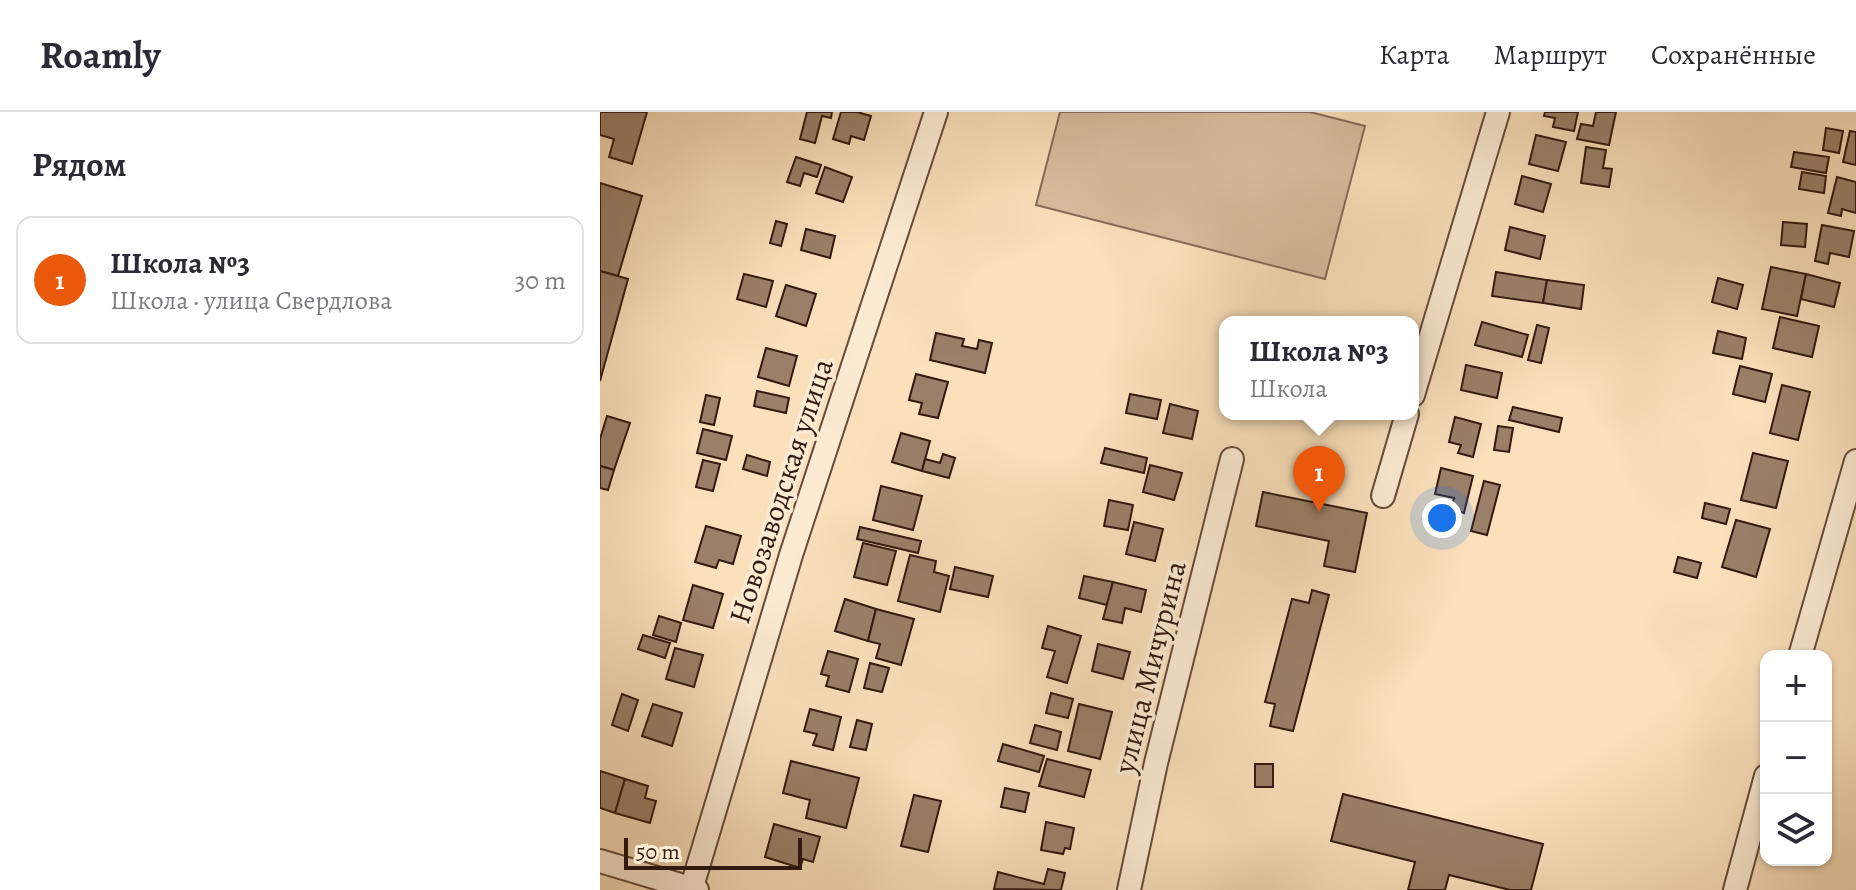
<!DOCTYPE html>
<html lang="ru">
<head>
<meta charset="utf-8">
<style>
	:root { --surface:#fff; --page:#f7f7f7; --text:#2b2b33; --muted:#7c7c81; --line:#e1e1e2; --accent:#ea580c }
	body { margin:0; font-family:Alegreya,serif; background:var(--page); color:var(--text) }
	.controls { position:absolute; right:24px; bottom:24px; display:grid; overflow:hidden; border-radius:16px; box-shadow:0 2px 6px #0004 }
	.controls button { width:72px; height:72px; display:grid; place-items:center; padding:0; border:0; border-bottom:2px solid var(--line); background:var(--surface); color:var(--text); font:40px sans-serif }
	.scale { position:absolute; left:24px; bottom:20px; width:178px; box-sizing:border-box; padding-left:8px; border:4px solid #331910; border-top:0; font-size:22px; line-height:28px; white-space:nowrap; color:#331910; -webkit-text-stroke:6px #fcebd3; paint-order:stroke }
	.you { position:absolute; left:842px; top:406px; width:28px; height:28px; margin:-20px; border:6px solid #fff; border-radius:50%; background:#1a73e8; box-shadow:0 0 0 12px #1a73e833 }
	.badge { display:grid; place-items:center; width:52px; height:52px; border-radius:50%; background:var(--accent); color:#fff; font-size:26px; font-weight:700 }
	.pin { position:absolute; translate:-50% -66px; filter:drop-shadow(0 2px 4px #0008) }
	.pin::after { content:''; position:absolute; top:42px; width:28px; height:24px; background:inherit; clip-path:polygon(0 0,100% 0,50% 100%) }
	.popup { position:absolute; left:619px; top:204px; width:200px; height:104px; box-sizing:border-box; display:grid; place-content:center; border-radius:16px; background:var(--surface); filter:drop-shadow(0 2px 6px #0005); font-size:26px; white-space:nowrap; color:var(--muted) }
	.popup b { font-size:30px; color:var(--text) }
	.popup::after { content:''; position:absolute; left:50%; top:100%; margin-left:-16px; border:16px solid transparent; border-top-color:var(--surface) }
	.list { margin:0; padding:0; list-style:none }
	h2 { display:flex; justify-content:space-between; align-items:center; height:104px; margin:0; padding:0 32px; font-size:34px }
	h2 small { font-size:26px; font-weight:400; color:var(--muted) }
	.list li { display:grid; grid-template-columns:52px 1fr auto; gap:24px; align-items:center; box-sizing:border-box; height:128px; margin:0 16px 16px; padding:0 16px; border:2px solid var(--line); border-radius:16px }
	.list b { display:block; font-size:30px; white-space:nowrap }
	.list p { margin:0; font-size:26px; white-space:nowrap; color:var(--muted) }
	.list em { font-size:26px; font-style:normal; color:var(--muted) }
	.icon { flex:none; width:44px; height:44px; fill:none; stroke:currentColor; stroke-width:2; stroke-linecap:round; stroke-linejoin:round }
	.map { position:relative; flex:none; width:1256px; height:778px; overflow:hidden }
	header { display:flex; align-items:center; gap:48px; box-sizing:border-box; height:112px; padding:0 40px; background:var(--surface); border-bottom:2px solid var(--line) }
	header strong { font-size:38px }
	nav { display:flex; gap:44px; margin-inline-start:auto; font-size:28px }
	main { display:flex }
	aside { flex:1; background:var(--surface) }
	.map>svg:first-child { display:block }
	.green { fill:#d8be9e; stroke:#866c57; stroke-width:2 }
	.building { fill:#9a8069; stroke:#331910; stroke-width:2 }
	.lines { fill:none; stroke-linecap:round; stroke-linejoin:round }
	.street-casing { stroke:#654b3b; stroke-width:26 }
	.street { stroke:#fcebd3; stroke-width:22 }
	.labels { text-anchor:middle; stroke-width:7; stroke-linejoin:round; paint-order:stroke }
	.street-label { font-size:30px; fill:#331910; stroke:#fcebd3 }
</style>
</head>
<body>
<header>
<strong>Roamly</strong>
<nav><a>Карта</a><a>Маршрут</a><a>Сохранённые</a></nav>
</header>
<main>
<aside>
<h2>Рядом<small></small></h2>
<ul class="list">
<li><span class="badge">1</span><div><b>Школа №3</b><p>Школа · улица Свердлова</p></div><em>30 m</em></li>
</ul>
</aside>
<div class="map">
<svg width="1256" height="778" viewBox="0 0 1256 778">
	<rect width="100%" height="100%" fill="#fae0bb"/>
	<filter id="stains"><feTurbulence type="fractalNoise" baseFrequency=".0025" numOctaves="4"/><feColorMatrix values="0 0 0 0 .2 0 0 0 0 .09 0 0 0 0 .02 0 0 0 .5 -.17"/></filter>
	<radialGradient id="worn" r=".72"><stop offset=".6" stop-color="#630" stop-opacity="0"/><stop offset="1" stop-color="#630" stop-opacity=".3"/></radialGradient>
	<!-- green -->
	<polygon class="green" points="460,0 710,0 765,14 725,167 436,93"/>
	<!-- building -->
	<g class="building">
		<polygon points="0,0 47,0 32,52 9,45 14,27 0,23"/>
		<polygon points="207,0 232,0 231,6 222,4 215,31 200,27"/>
		<polygon points="241,0 257,0 271,4 264,28 251,24 249,32 233,27"/>
		<polygon points="945,0 978,0 974,19 953,15 955,6 944,4"/>
		<polygon points="996,0 1016,0 1009,33 977,27 981,12 993,14"/>
		<polygon points="1226,16 1243,19 1239,41 1223,38"/>
		<polygon points="1250,19 1256,20 1256,53 1243,50"/>
		<polygon points="936,23 966,30 958,59 929,52"/>
		<polygon points="986,35 1006,38 1003,56 1012,57 1009,75 981,71"/>
		<polygon points="1194,40 1229,45 1226,61 1191,55"/>
		<polygon points="196,45 221,53 217,65 204,61 200,74 187,70"/>
		<polygon points="225,55 252,65 243,90 216,81"/>
		<polygon points="1202,60 1226,64 1224,81 1199,77"/>
		<polygon points="922,64 951,72 943,100 915,92"/>
		<polygon points="1237,65 1256,70 1256,101 1242,97 1241,104 1228,101"/>
		<polygon points="0,71 42,84 18,164 0,159"/>
		<polygon points="176,109 187,112 181,134 170,131"/>
		<polygon points="1183,110 1207,112 1205,135 1181,133"/>
		<polygon points="1222,113 1254,119 1249,145 1230,141 1228,152 1215,149"/>
		<polygon points="910,115 945,124 940,147 905,138"/>
		<polygon points="206,117 235,124 230,146 201,138"/>
		<polygon points="1171,155 1206,162 1197,204 1162,197"/>
		<polygon points="0,159 28,167 0,269"/>
		<polygon points="896,160 947,168 943,191 892,184"/>
		<polygon points="144,162 173,169 166,195 137,187"/>
		<polygon points="1206,162 1240,171 1234,195 1201,187"/>
		<polygon points="1118,166 1143,173 1137,197 1112,190"/>
		<polygon points="947,168 984,173 981,197 943,191"/>
		<polygon points="186,173 216,182 206,214 176,204"/>
		<polygon points="1180,205 1219,214 1212,245 1173,236"/>
		<polygon points="882,210 928,223 922,245 875,233"/>
		<polygon points="937,213 949,216 941,251 928,248"/>
		<polygon points="1118,219 1146,226 1142,247 1113,241"/>
		<polygon points="336,221 364,227 362,234 377,237 379,228 392,231 385,261 330,248"/>
		<polygon points="166,236 197,244 189,274 158,265"/>
		<polygon points="866,253 902,261 897,286 861,278"/>
		<polygon points="1140,254 1172,262 1165,290 1133,282"/>
		<polygon points="316,262 348,270 338,306 319,302 322,291 309,288"/>
		<polygon points="1182,273 1210,280 1198,328 1170,321"/>
		<polygon points="157,279 189,286 186,301 154,294"/>
		<polygon points="530,282 561,288 557,307 526,301"/>
		<polygon points="106,283 120,286 114,313 100,310"/>
		<polygon points="570,292 598,299 592,327 563,321"/>
		<polygon points="913,295 962,306 959,320 909,308"/>
		<polygon points="7,304 30,311 14,358 0,354 0,327"/>
		<polygon points="855,305 881,312 873,345 858,341 861,333 849,330"/>
		<polygon points="898,314 913,316 909,340 894,338"/>
		<polygon points="103,317 132,324 126,348 97,341"/>
		<polygon points="301,321 330,329 322,359 292,350"/>
		<polygon points="505,336 547,346 544,361 501,351"/>
		<polygon points="1153,341 1188,349 1176,396 1141,388"/>
		<polygon points="343,342 355,346 349,366 322,359 325,347 340,351"/>
		<polygon points="147,343 170,350 167,364 143,357"/>
		<polygon points="103,348 120,352 113,379 96,375"/>
		<polygon points="550,353 582,361 574,388 543,380"/>
		<polygon points="0,354 14,358 8,378 0,376"/>
		<polygon points="841,356 873,364 864,401 851,397 854,386 835,382"/>
		<polygon points="884,369 900,373 887,423 871,419"/>
		<polygon points="281,374 322,384 313,418 273,408"/>
		<polygon points="663,380 767,401 755,460 724,454 729,429 656,414"/>
		<polygon points="509,388 533,393 528,418 504,414"/>
		<polygon points="1105,391 1130,397 1126,412 1102,406"/>
		<polygon points="1136,408 1170,417 1156,465 1122,455"/>
		<polygon points="534,410 563,417 555,449 526,442"/>
		<polygon points="106,414 141,424 133,452 119,448 116,456 95,450"/>
		<polygon points="260,415 321,429 318,441 257,427"/>
		<polygon points="263,431 296,439 287,473 254,465"/>
		<polygon points="310,443 336,449 334,460 349,464 340,500 298,489"/>
		<polygon points="1078,445 1101,451 1097,466 1074,460"/>
		<polygon points="355,455 393,464 388,485 350,477"/>
		<polygon points="484,464 513,470 507,493 479,486"/>
		<polygon points="513,470 546,478 541,500 525,496 522,511 503,507"/>
		<polygon points="93,473 123,482 113,516 83,508"/>
		<polygon points="712,478 729,483 693,619 670,614 675,592 665,590 692,487 709,491"/>
		<polygon points="245,487 276,497 268,529 235,519"/>
		<polygon points="276,497 314,507 301,553 276,546 280,532 268,529"/>
		<polygon points="59,504 81,511 76,530 53,523"/>
		<polygon points="448,514 481,524 467,571 447,565 455,539 442,536"/>
		<polygon points="43,523 70,531 65,546 38,537"/>
		<polygon points="498,532 530,540 523,567 492,559"/>
		<polygon points="75,536 103,543 94,575 66,567"/>
		<polygon points="228,539 258,547 249,580 226,574 229,564 221,562"/>
		<polygon points="270,551 289,556 282,580 264,576"/>
		<polygon points="451,581 473,587 468,606 446,601"/>
		<polygon points="22,582 38,588 28,619 12,613"/>
		<polygon points="53,592 82,601 72,634 42,624"/>
		<polygon points="479,592 512,600 500,647 468,639"/>
		<polygon points="210,597 241,605 233,638 213,633 217,622 204,619"/>
		<polygon points="257,608 272,612 266,638 250,635"/>
		<polygon points="435,613 461,620 457,638 430,631"/>
		<polygon points="403,632 444,644 439,660 398,649"/>
		<polygon points="447,647 491,658 484,685 439,674"/>
		<polygon points="191,649 259,666 246,716 206,706 210,688 183,681"/>
		<rect x="655" y="652" width="18" height="23"/>
		<polygon points="0,659 25,667 15,701 0,696"/>
		<polygon points="25,667 48,674 45,686 56,689 50,711 15,701"/>
		<polygon points="405,676 429,681 425,700 401,695"/>
		<polygon points="743,682 943,732 931,778 910,778 849,763 845,778 808,778 815,750 731,729"/>
		<polygon points="314,683 341,689 328,740 301,734"/>
		<polygon points="446,710 474,716 470,737 465,736 463,742 441,738"/>
		<polygon points="174,712 220,725 213,750 203,747 200,756 165,745"/>
		<polygon points="448,757 465,761 461,778 394,777 398,760 444,772"/>
	</g>
	<g class="lines">
		<!-- street casing -->
		<g class="street-casing">
			<g id="street">
				<polyline points="813,283 898,0"/>
				<polyline points="783,384 807,302"/>
				<polyline points="1200,544 1256,349"/>
				<polyline points="0,749 97,778"/>
				<polyline points="91,778 191,443 336,0"/>
				<polyline points="529,778 556,651 632,347"/>
				<polyline points="1135,778 1166,664"/>
			</g>
		</g>
		<!-- street -->
		<use href="#street" class="street"/>
	</g>
	<g class="labels">
		<!-- street labels -->
		<g class="street-label">
			<text transform="translate(181 379) rotate(-72)" y="10">Новозаводская улица</text>
			<text transform="translate(550 555) rotate(-76)" y="10">улица Мичурина</text>
		</g>
	</g>
	<rect width="100%" height="100%" filter="url(#stains)"/>
	<rect width="100%" height="100%" fill="url(#worn)"/>
</svg>
<div class="controls">
<button>+</button>
<button>−</button>
<button><svg class="icon" aria-label="layers" viewBox="0 0 24 24"><path d="M12 4l9 5-9 5-9-5zM3 14l9 5 9-5"/></svg></button>
</div>
<div class="scale">50 m</div>
<div class="you"></div>
<div class="pin badge" style="left:719px;top:400px">1</div>
<div class="popup"><b>Школа №3</b>Школа</div>
</div>
</main>
</body>
</html>
